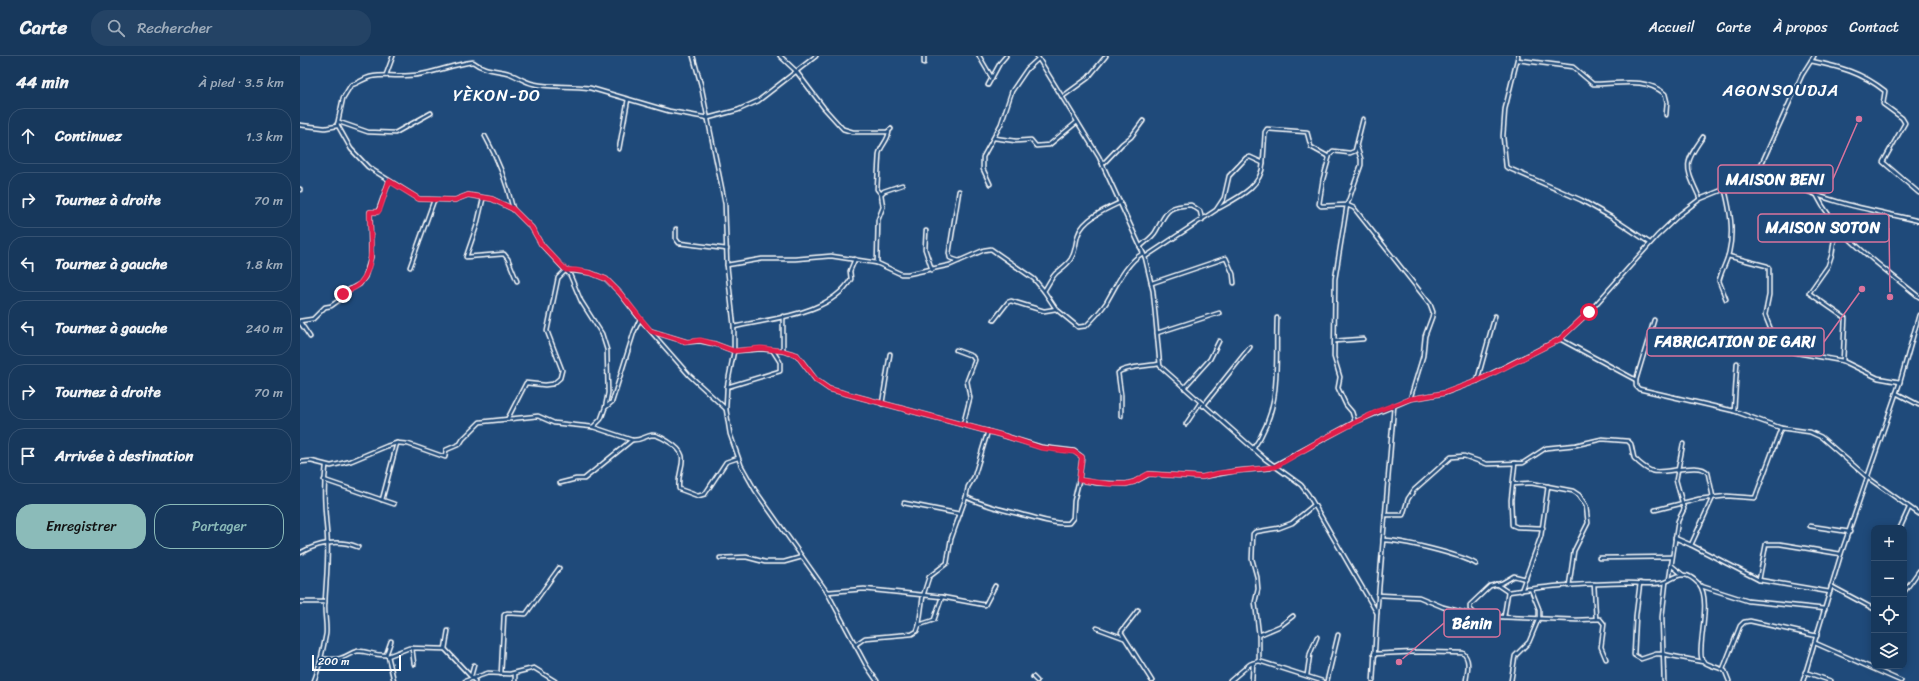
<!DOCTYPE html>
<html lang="fr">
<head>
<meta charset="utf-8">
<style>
	:root { --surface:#17385c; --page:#244365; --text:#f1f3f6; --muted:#9eacbb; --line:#365272; --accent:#8bbbb9 }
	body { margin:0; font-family:Sriracha,sans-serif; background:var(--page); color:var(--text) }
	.controls { position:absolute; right:12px; bottom:12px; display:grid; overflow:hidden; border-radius:8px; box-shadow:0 2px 10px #0003 }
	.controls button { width:36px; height:36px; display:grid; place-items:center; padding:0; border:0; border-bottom:1px solid var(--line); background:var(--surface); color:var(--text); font:20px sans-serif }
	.scale { position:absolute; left:12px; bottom:10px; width:89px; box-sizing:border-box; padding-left:4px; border:2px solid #fff; border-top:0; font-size:11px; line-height:14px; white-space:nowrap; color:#fff; -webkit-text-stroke:3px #1f4a7a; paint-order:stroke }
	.stop { position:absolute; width:12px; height:12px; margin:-9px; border:3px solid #e11d48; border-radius:50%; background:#fff }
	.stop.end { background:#e11d48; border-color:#fff; box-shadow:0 1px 4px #0008 }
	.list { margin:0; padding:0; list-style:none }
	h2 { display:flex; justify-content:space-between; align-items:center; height:52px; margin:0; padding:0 16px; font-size:17px }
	h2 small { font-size:13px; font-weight:400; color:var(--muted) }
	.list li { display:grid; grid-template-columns:26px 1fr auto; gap:12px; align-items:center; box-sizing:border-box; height:56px; margin:0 8px 8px; padding:0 8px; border:1px solid var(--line); border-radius:16px }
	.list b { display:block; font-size:15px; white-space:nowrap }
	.list em { font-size:13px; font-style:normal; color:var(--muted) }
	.actions { display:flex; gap:8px; padding:12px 16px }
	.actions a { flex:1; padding:9px 0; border:1px solid var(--accent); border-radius:16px; text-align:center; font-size:14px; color:var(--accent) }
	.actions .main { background:var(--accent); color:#111 }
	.icon { flex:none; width:22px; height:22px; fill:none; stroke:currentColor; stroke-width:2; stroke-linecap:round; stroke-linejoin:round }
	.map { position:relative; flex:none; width:1619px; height:625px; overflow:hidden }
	header { display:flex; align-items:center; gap:24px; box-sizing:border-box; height:56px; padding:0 20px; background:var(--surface); border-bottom:1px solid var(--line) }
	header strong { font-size:19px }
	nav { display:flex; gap:22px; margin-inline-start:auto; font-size:14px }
	.search { width:280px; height:36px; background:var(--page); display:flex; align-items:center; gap:10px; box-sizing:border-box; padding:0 14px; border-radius:16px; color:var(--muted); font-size:15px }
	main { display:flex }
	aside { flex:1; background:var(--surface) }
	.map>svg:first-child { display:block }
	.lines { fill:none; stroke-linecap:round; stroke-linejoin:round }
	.street-casing { stroke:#fff; stroke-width:5.5 }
	.street { stroke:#1f4a7a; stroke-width:2.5 }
	.route { stroke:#e11d48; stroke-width:5 }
	.labels { text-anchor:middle; stroke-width:4; stroke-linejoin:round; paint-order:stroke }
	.quarter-label { font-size:17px; letter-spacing:1px; fill:#fff; stroke:#1f4a7a }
	.leader { fill:none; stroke:#da749d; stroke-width:1.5 }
	.callout-dot { fill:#da749d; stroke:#1f4a7a; stroke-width:1.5 }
	.callout { fill:#1f4a7a; stroke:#da749d; stroke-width:1.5 }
	.callout-label { font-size:16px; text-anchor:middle; font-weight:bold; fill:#fff }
</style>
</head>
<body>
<header>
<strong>Carte</strong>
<div class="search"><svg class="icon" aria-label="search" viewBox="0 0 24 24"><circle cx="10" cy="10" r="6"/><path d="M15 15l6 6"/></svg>Rechercher</div>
<nav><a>Accueil</a><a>Carte</a><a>À propos</a><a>Contact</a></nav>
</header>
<main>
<aside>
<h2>44 min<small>À pied · 3.5 km</small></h2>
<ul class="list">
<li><svg class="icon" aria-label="ahead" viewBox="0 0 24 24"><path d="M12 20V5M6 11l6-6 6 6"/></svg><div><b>Continuez</b></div><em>1.3 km</em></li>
<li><svg class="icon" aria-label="right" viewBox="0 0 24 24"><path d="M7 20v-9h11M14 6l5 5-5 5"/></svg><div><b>Tournez à droite</b></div><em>70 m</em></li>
<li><svg class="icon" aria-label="left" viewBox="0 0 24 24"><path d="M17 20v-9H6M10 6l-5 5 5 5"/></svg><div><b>Tournez à gauche</b></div><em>1.8 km</em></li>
<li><svg class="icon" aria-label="left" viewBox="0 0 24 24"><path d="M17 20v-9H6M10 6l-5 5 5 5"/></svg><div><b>Tournez à gauche</b></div><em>240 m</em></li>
<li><svg class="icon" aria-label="right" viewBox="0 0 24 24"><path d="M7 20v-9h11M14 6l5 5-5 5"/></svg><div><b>Tournez à droite</b></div><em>70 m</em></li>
<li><svg class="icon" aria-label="arrive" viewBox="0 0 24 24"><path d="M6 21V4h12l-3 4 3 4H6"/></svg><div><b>Arrivée à destination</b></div></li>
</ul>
<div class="actions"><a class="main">Enregistrer</a><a>Partager</a></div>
</aside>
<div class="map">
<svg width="1619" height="625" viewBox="0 0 1619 625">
	<rect width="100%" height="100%" fill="#1f4a7a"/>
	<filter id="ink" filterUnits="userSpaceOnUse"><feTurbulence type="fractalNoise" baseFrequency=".025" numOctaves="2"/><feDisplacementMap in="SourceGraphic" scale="8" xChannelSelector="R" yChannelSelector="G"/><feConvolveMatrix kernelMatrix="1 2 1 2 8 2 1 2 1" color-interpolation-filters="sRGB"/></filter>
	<g filter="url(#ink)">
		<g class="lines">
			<!-- street casing -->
			<g class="street-casing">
				<g id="street">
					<polyline points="393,0 401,29 425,148 427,209 434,271 434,295 427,331 426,353 430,378 441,409 455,434 527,536 566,609 577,625"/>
					<polyline points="480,0 496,15 524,52 543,73 553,76 587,76 591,73"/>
					<polyline points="679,0 692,22"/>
					<polyline points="737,0 799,101 845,201 853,235 860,310 965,403 1001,429 1008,438 1077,557 1073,625"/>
					<polyline points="1218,0 1205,53 1203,80 1206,111 1281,144 1311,161 1350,187"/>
					<path d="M1218,4L1273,11L1293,28C1317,29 1344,20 1365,38L1367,46L1366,59"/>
					<path d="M1511,5C1540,11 1561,16 1585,35L1583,48L1602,62L1605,67L1583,106L1619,137"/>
					<polyline points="624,7 624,0"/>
					<polyline points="86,19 93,0"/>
					<polyline points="688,29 700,7 706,0"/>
					<polyline points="762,41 788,22 806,0"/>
					<polyline points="1063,63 1055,95 1050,97 1033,95 1030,98 1023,123 1019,148 1021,150 1047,149 1054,152 1130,248 1133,256 1132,261 1125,280 1123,300 1110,343"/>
					<polyline points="39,66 68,76 95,77 131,57"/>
					<polyline points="37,68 51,93 68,111 119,143 155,144 168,139 192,143 213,153 232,172 241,188 270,219 281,245 302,278 307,294 308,337 305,352 301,363 293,371"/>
					<path d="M0,69L25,72L37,70L43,42L51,29C58,28 62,23 70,21C85,18 101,21 116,19C135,17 153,8 173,6C183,14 196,14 208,17C217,20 224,26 234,28C253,32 271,29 290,32L369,55L408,62L438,54L458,45L516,0"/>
					<path d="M185,80C198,103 207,127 213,153"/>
					<polyline points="694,82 716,85 731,84 736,90 749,89 777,66"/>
					<polyline points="319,93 328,43"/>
					<polyline points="803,108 822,88 831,81 843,65"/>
					<path d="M1461,109C1470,115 1480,122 1490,127C1526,147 1578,155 1619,165"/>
					<polyline points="690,128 683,113 683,101 701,68 712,35 727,13 738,3"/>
					<polyline points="0,133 0,134"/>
					<path d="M1425,134C1430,154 1434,175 1429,196C1427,206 1421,215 1419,225L1426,243"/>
					<polyline points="659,135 649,197 650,202 659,205 684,194 691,193 734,223 744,235"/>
					<path d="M581,138L577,133L579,98C581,89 589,84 589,75"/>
					<path d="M1516,138C1537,181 1583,211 1619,241"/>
					<polyline points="183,143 177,169 166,201 204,198 208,203 217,225"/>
					<path d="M1400,143C1386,111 1382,110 1403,81"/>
					<path d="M821,146C806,153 783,163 778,179C775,188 776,195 771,203C767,209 762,212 756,217C751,222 748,229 744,235L756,253L778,271L786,270C793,263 800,256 806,247C816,230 826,207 843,197"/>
					<path d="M919,152C937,142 962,131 963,107"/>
					<polyline points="1540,172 1534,184 1532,198 1528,210 1509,237 1545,262 1543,305"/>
					<polyline points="376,173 376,183 379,187 427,193"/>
					<polyline points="626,175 625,193 632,214"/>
					<path d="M840,191C845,186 853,181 856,175C867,156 865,150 891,149L900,155L902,164"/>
					<polyline points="1428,200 1467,210 1469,212 1469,239 1465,259 1471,274 1469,285 1475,293 1543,305 1578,322 1600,326"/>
					<polyline points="845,201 916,154 924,142 929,120 946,102 950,101 963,107 965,76 967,73 1007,76 1011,91 1029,101"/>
					<polyline points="577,207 578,164 583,151 581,138 584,135 602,129"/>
					<polyline points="427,209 462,203 495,203 531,200 577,207 601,218 608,218 650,209 659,205"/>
					<polyline points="110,211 134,144"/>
					<polyline points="852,227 926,202 933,218 934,227"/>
					<polyline points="483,260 483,295"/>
					<polyline points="694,264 708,246 711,245 744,255 756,253"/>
					<polyline points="1354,264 1336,324 1336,330 1339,333 1434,355 1481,372 1510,376 1521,381 1567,421 1619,458"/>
					<polyline points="0,265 13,263 25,251 31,250 38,245 47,235 60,228 65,221 71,201 70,156 77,156 79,153 89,125"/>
					<polyline points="0,266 10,281"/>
					<path d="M434,271C471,262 530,259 551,223L550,215L555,203"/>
					<path d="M351,275L387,286L400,285L415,288L434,295L461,293L483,295L497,299L516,324L529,333L705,380L741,391L774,395L782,401L779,424L774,445L773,462L769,467C754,469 738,462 723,459C704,454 684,450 666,441"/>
					<polyline points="857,277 919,257"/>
					<polyline points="1260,283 1336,324"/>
					<polyline points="1035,285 1063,283"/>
					<polyline points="656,294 672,300 675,304 667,325 670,342 663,369"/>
					<polyline points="1177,325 1195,260"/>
					<polyline points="427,331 480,315 480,306 473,295"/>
					<polyline points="884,332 910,303 919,285"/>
					<polyline points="1596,337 1619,349"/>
					<polyline points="582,348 590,298"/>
					<polyline points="903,350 950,291"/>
					<polyline points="306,351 312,346 334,276 340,263"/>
					<polyline points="1434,355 1437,307"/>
					<path d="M821,360V339L818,317C823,311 849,310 859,308"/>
					<polyline points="208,362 226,327 245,329 253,328 260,322 262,314 247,275 258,222 266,214 291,217 306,223 320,237 340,263 389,319 426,353"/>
					<polyline points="1055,366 1052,356 1046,349 1038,332 1040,321 1034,301 1035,223 1047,149 1061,109 1061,103 1057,91"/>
					<polyline points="886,368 900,347"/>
					<path d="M953,393C983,351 975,309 977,262"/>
					<path d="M0,406L11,405L31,410L51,405L87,390L97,387L108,388L145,401L146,394L160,388L163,383L180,366L238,360L254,367L293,371L332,384C340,385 345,380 352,379C359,379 364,383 369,386C394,401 376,411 379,433L398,440L405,438L426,406L438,402"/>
					<polyline points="1215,407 1211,444 1212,469 1217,471 1243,472"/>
					<polyline points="24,424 94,448"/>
					<polyline points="779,424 797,427 826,428 834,426 849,418 902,421 935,415 970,412 1055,366 1094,350"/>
					<polyline points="260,427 276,423 284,423 332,384"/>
					<polyline points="1213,428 1231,427 1273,435 1279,439 1286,450 1288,467 1274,495 1269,530"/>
					<polyline points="82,444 97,387"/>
					<polyline points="604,447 660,458"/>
					<polyline points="1355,454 1399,443 1427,440 1455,442 1481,372"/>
					<path d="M1085,459H1103L1108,443L1114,434L1151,401L1164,400L1187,408L1223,407L1246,392L1276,389L1302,383L1328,385L1331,388L1334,402C1339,407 1346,413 1352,415C1365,419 1399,405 1408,417L1413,441L1391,489L1459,524L1530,536"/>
					<polyline points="1510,470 1550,476"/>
					<polyline points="1600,472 1609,452"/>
					<polyline points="1375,482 1391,489"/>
					<path d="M1083,484C1101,484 1162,499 1176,508"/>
					<path d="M0,497C18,487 39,483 58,491"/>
					<polyline points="420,502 446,501 465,506 484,506 502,501"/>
					<polyline points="1299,502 1372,501"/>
					<polyline points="1371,509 1383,519"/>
					<polyline points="1369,524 1378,465 1384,453 1376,424 1383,388"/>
					<polyline points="1459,524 1466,488 1480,488 1541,498"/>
					<polyline points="1340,527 1336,559 1334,599 1341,603 1356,598 1362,598 1403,606"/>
					<polyline points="1196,528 1208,536 1230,533"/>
					<polyline points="1294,528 1296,563"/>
					<polyline points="1401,530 1448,545 1525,553"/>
					<polyline points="1531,530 1574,553"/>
					<polyline points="1221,535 1241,480 1248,430"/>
					<polyline points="527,536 564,533 642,541 685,549 695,530"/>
					<polyline points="1604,536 1619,515"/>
					<polyline points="1078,539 1119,541 1143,551 1177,560 1277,564 1300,563 1304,568 1301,591 1306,603"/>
					<polyline points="0,546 25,546"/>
					<polyline points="838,554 821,576 852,625"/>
					<polyline points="1077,557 1094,350 1110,343 1145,337 1177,325 1260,283 1289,256 1357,180 1379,159 1400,143 1432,130 1461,109 1502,19 1514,0"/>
					<polyline points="1177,560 1170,553 1170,549 1190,530 1202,527 1214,520 1226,523"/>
					<polyline points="1204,561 1208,536"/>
					<polyline points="619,569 634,564 642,541"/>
					<polyline points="797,572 824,582"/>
					<polyline points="959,579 980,570 993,560"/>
					<polyline points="91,585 86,599 88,600 94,625"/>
					<polyline points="1515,587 1601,625"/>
					<polyline points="555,589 565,582 612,578 617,575 619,569 623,540 629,521 647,507 651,483 666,441 668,431 674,421 688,375"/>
					<polyline points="112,592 114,608"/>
					<polyline points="145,593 148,575"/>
					<path d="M1074,598L1117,596L1163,597C1171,604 1167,616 1166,625"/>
					<polyline points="88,600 109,592 145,593 175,625"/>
					<path d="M22,603C28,603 35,604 41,602C47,601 51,596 58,595C68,595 75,600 86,599"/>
					<polyline points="959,605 959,579 955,546 958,533 957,521 952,503 953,478 955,476 979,472 992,467 1014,449"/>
					<polyline points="1423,613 1440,570 1444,566 1450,565 1517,580"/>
					<polyline points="1505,616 1531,625"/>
					<polyline points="215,617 215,625"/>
					<polyline points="201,618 204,559 207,557 226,558 259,512"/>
					<polyline points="1007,619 1010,598 1017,581"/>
					<polyline points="171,620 174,609"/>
					<polyline points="733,621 737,625"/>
					<path d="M14,625C20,610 23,594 26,578C27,568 24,557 25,547C26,524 29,501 27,477C25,455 23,433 26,410"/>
					<polyline points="165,625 188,617 210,618 234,612 255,625"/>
					<polyline points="930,625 950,608 959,605 1022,625"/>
					<polyline points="952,625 953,607"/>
					<polyline points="1027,625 1038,579"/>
					<path d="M1211,625L1215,600L1229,586L1239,562V553L1231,533C1262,528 1296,528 1328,527C1339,527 1351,529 1361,527C1369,526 1375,518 1384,519C1390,519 1395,524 1399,528C1413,545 1395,597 1403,605C1408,610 1419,611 1425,615L1429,625"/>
					<polyline points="1364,625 1362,561 1366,526"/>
					<polyline points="1503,625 1541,498 1600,326 1619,259"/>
				</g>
			</g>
			<!-- street -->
			<use href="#street" class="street"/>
		</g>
	</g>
	<g class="lines" filter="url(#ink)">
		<!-- route -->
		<path class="route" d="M43,238C49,234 57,232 61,226C77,207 69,179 70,156H78L80,153L89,125L119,143L155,144L168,139L192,143L213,153L232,172L241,188L266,214H275L291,217L306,223L320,237L351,275L387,286L400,284L415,288L434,295L461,292L483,295L497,299L516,324L529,333L705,380L741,392L774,396L782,401L779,424L810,428H826L834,426L848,418L902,421L919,417L975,411L1021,384L1080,354L1110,343L1144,337L1177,325L1202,313L1260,283L1289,256"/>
	</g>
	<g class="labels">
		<!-- quarter labels -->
		<g class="quarter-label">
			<text x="1481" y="40">AGONSOUDJA</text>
			<text x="197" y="45">YÈKON-DO</text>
		</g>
	</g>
	<!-- callouts -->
	<path class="leader" d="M1559 63L1533 123M1590 241L1589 172M1562 233L1524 286M1099 606L1144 567"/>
	<g class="callout-dot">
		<circle cx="1559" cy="63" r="4"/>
		<circle cx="1590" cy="241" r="4"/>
		<circle cx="1562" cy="233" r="4"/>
		<circle cx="1099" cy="606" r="4"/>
	</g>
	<g class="callout">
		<rect x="1418" y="109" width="115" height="28" rx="4"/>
		<rect x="1458" y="158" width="131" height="28" rx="4"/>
		<rect x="1347" y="272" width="177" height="28" rx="4"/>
		<rect x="1144" y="553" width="56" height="28" rx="4"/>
	</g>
	<g class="callout-label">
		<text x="1475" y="129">MAISON BENI</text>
		<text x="1523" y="177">MAISON SOTON</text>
		<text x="1435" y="291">FABRICATION DE GARI</text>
		<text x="1172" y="573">Bénin</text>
	</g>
</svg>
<div class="controls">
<button>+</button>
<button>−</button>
<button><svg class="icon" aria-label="locate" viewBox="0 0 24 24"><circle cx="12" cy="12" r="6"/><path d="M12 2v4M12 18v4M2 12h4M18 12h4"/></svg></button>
<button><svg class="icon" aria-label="layers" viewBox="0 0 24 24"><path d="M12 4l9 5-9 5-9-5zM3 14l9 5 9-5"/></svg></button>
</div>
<div class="scale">200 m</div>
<div class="stop" style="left:1289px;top:256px"></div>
<div class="stop end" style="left:43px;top:238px"></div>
</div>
</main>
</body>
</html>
